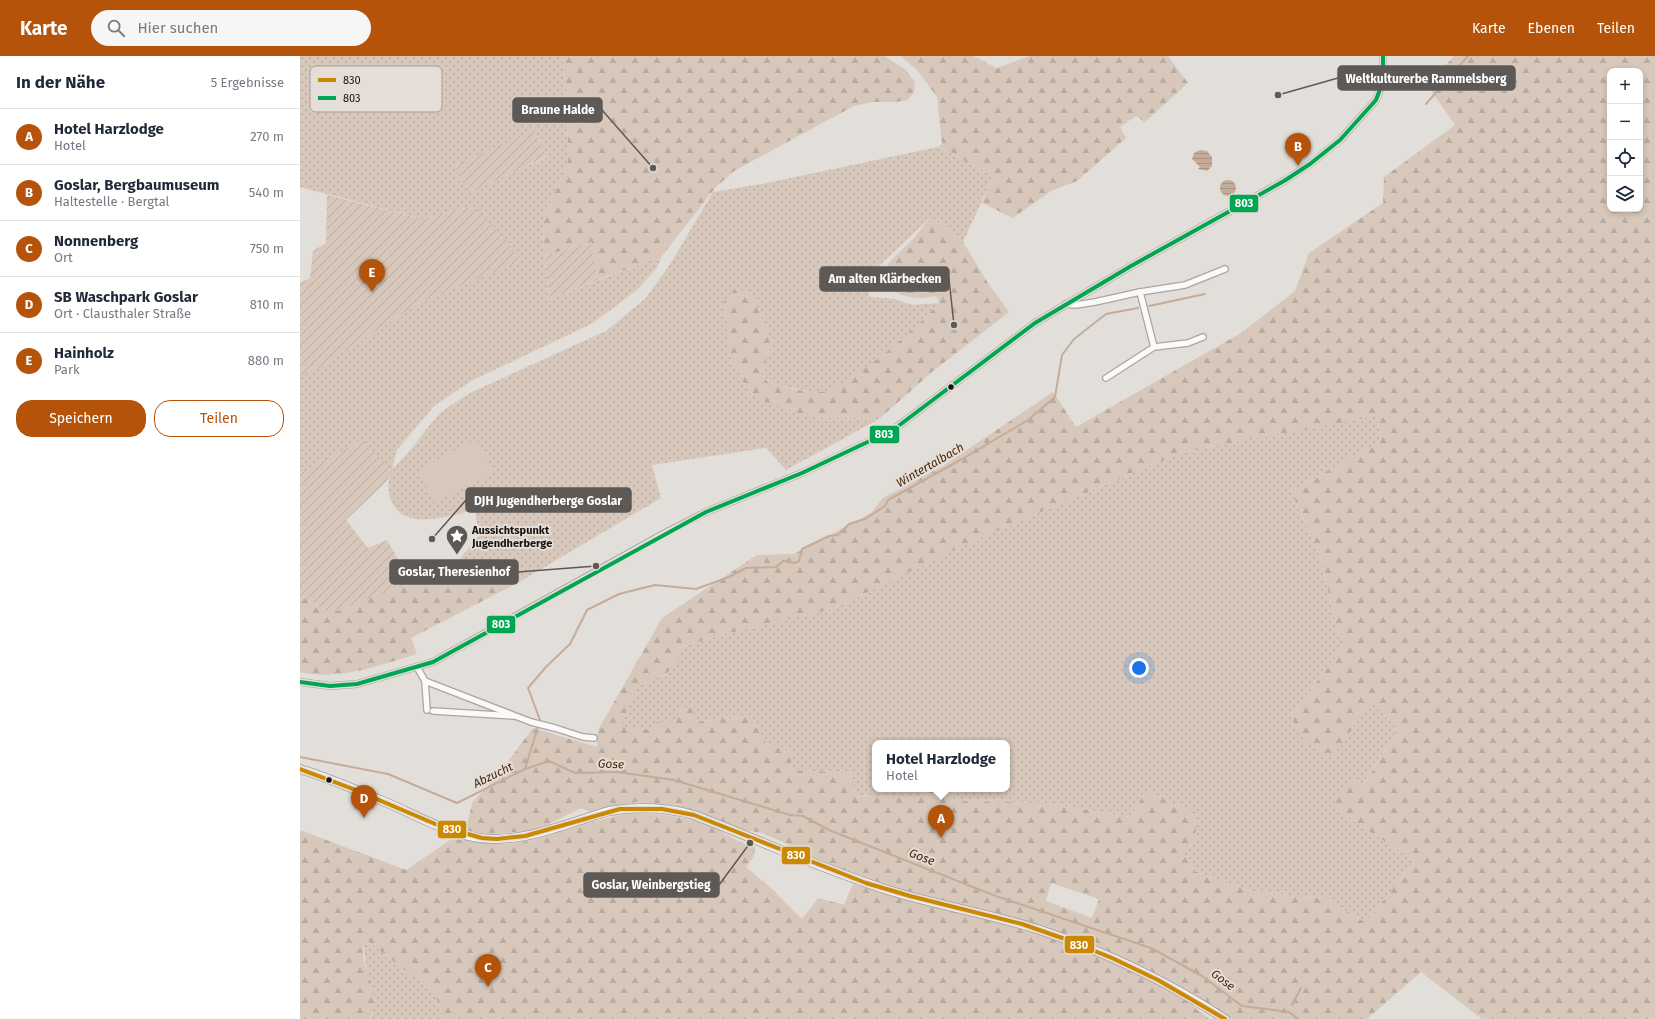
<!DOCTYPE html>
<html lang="de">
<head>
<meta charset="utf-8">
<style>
	:root { --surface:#fff; --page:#f6f6f7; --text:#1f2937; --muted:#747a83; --line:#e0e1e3; --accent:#b45309 }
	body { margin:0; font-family:"Fira Sans",sans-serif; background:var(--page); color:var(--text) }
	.controls { position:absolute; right:12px; top:12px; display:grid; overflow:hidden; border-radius:8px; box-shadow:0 2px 6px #0003 }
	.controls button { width:36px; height:36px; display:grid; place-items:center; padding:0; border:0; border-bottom:1px solid var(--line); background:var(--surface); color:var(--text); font:20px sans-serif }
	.you { position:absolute; left:839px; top:612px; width:14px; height:14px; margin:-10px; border:3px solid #fff; border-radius:50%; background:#1a73e8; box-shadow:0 0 0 6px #1a73e833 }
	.badge { display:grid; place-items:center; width:26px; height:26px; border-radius:50%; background:var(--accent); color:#fff; font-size:13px; font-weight:700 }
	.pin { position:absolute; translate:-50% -33px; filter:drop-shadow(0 1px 2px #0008) }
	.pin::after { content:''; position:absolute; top:21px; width:14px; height:12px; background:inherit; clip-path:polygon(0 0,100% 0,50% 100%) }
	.popup { position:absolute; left:572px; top:684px; width:138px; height:52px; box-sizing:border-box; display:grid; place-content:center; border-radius:8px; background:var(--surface); filter:drop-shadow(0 1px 3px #0005); font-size:13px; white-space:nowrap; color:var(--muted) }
	.popup b { font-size:15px; color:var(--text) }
	.popup::after { content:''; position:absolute; left:50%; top:100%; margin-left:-8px; border:8px solid transparent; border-top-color:var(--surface) }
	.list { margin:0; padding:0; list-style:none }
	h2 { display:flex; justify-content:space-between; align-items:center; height:52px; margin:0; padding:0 16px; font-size:17px }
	h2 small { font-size:13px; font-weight:400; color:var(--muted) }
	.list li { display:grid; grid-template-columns:26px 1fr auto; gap:12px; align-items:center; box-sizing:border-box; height:56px; padding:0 16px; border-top:1px solid var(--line) }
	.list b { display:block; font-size:15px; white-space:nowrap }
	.list p { margin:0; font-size:13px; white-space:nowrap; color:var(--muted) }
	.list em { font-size:13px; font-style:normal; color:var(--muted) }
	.actions { display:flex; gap:8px; padding:12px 16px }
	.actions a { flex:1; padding:9px 0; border:1px solid var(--accent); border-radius:16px; text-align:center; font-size:14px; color:var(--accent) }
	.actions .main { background:var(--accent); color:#fff }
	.icon { flex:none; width:22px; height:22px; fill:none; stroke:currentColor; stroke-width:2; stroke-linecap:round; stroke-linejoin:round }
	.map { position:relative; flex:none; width:1355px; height:963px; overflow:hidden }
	header { display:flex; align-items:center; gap:24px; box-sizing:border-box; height:56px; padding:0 20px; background:var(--accent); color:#fff }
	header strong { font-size:19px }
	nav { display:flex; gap:22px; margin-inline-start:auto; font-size:14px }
	.search { width:280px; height:36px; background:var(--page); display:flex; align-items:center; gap:10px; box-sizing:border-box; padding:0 14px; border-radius:22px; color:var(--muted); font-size:15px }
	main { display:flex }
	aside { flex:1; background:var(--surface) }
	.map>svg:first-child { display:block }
	.grass { fill:url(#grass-dots); fill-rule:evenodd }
	.forest { fill:url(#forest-firs); fill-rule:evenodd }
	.garden { fill:url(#garden-furrows) }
	.pitch { fill:#d8c8bb }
	.water { fill:url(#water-rules) }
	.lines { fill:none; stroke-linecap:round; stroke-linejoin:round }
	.stream { stroke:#c5ac98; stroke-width:2 }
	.minor-casing { stroke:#a9a6a4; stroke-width:8 }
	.primary-casing { stroke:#a9a6a4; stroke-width:10 }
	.minor { stroke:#fbfaf9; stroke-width:5.5 }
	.primary { stroke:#fbfaf9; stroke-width:8 }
	.bus-1-casing { stroke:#e5ddd7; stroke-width:7 }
	.bus-2-casing { stroke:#e5ddd7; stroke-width:7 }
	.bus-1 { stroke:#ca8803; stroke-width:4 }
	.bus-2 { stroke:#00a651; stroke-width:4 }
	.bus-dot { fill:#151210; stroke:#e5ddd7; stroke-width:1.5 }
	.labels { text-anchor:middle; stroke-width:4; stroke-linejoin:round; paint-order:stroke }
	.poi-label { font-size:11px; font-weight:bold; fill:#151210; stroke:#e5ddd7; text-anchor:start }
	.water-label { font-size:12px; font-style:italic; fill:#4b2806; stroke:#e5ddd7 }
	.key { fill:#e5ddd7; stroke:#a7a09b; stroke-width:1 }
	.key-label { font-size:11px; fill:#151210 }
	.leader { fill:none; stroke:#5d5957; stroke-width:1.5 }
	.callout-dot { fill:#5d5957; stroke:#e5ddd7; stroke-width:1.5 }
	.callout { fill:#5d5957; stroke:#5d5957; stroke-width:1.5 }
	.callout-label { font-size:12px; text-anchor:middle; font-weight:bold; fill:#fff }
	.line-badge { stroke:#e5ddd7; stroke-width:1.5 }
	.badge-label { font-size:11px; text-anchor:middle; font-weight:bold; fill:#fff }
</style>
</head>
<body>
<header>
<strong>Karte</strong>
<div class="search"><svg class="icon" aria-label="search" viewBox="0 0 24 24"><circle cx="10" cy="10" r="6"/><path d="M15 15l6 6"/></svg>Hier suchen</div>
<nav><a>Karte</a><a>Ebenen</a><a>Teilen</a></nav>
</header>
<main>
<aside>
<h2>In der Nähe<small>5 Ergebnisse</small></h2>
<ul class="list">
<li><span class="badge">A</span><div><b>Hotel Harzlodge</b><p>Hotel</p></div><em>270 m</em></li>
<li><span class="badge">B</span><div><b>Goslar, Bergbaumuseum</b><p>Haltestelle · Bergtal</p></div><em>540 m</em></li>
<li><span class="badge">C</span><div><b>Nonnenberg</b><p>Ort</p></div><em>750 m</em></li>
<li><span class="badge">D</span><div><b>SB Waschpark Goslar</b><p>Ort · Clausthaler Straße</p></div><em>810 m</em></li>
<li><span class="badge">E</span><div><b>Hainholz</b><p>Park</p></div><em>880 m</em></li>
</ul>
<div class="actions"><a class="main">Speichern</a><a>Teilen</a></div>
</aside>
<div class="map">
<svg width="1355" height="963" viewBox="0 0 1355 963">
	<defs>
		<pattern id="grass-dots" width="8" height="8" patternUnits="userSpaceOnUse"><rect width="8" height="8" fill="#d8c8bb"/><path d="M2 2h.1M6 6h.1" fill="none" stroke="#b8aba0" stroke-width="1.8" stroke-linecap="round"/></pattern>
		<pattern id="forest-firs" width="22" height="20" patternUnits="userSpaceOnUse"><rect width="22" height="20" fill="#d8c8bb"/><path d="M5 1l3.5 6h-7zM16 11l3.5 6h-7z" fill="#b8aba0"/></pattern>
		<pattern id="garden-furrows" width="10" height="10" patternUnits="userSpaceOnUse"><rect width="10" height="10" fill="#d8c8bb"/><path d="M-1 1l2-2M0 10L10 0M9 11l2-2" fill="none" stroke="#b8aba0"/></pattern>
		<pattern id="water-rules" width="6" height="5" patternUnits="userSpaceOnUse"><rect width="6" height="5" fill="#c5ac98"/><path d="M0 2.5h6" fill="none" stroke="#a89382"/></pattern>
	</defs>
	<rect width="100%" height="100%" fill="#e2deda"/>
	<!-- grass -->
	<g class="grass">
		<path d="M0,0H262L267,41L268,108L243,160L244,200L250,243L362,200L356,213L337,234L293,267L171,325L134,350L97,394L92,413C111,397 122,376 139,359C148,350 161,343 172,336L306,275L345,243L371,207L413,136L462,128L638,91L691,119L692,123L663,186L631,161L564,224L570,241L595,243L612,249L639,247C609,277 566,321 526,335C516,338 502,334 492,332C477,329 470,329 461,317L473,287L428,296L507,361L579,363L486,414L466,392L352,409L361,442L221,525L157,506L179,480L175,454C150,459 104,477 91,444C87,433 88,424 91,413L62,385L0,417V320L18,312L121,246L221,205L173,150L122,163L0,131ZM234,73L247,101L167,137Z"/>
		<polygon points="1077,359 1081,385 991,435 1020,501 1042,592 991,660 1071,646 1098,673 1062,730 1114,805 1066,867 1026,842 955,836 894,815 884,797 895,785 846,735 830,761 748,747 655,745 650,733 707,733 707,687 575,687 575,733 629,733 622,742 555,739 551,717 491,714 491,696 466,687 451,660 393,666 394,649 381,653 375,666 354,674 319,671 338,630 365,619 381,591 421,579 533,553 673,485 883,396"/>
		<polygon points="65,883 134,937 142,956 141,963 70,963 73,958 63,889"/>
	</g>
	<!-- forest -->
	<g class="forest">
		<polygon points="262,0 584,0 605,13 615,26 614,36 607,44 596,46 573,46 554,50 434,115 416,131 362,200 298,224 291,186 244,200 243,160 268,108 267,41"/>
		<polygon points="601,0 673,0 697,12 729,0 868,0 888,27 845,66 836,60 820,71 826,82 777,125 751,135 713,162 682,147 692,123 691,119 638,91 642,88 637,41 618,15"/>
		<path d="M1154,0H1355V963H1182L1121,916L1067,963H932L884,933L809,896L776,882L741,870L595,832L505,799L492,790L462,777L445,774L374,749L336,746L290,756L281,752L247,769L227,775L190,778L166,775L172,747L200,716L233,672L297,691L298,674L362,562L457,499L494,498L571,457L583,442L643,410L753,336L776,371L941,277L995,235L1009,197L1083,147L1084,121L1155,69L1128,30ZM1310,15H1340V153H1310ZM1077,360L1081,385L991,435L1020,501L1042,592L991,660L1004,685L1032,702L1071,646L1098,673L1063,730L1052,723L1031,750L1114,805L1066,867L1026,842L955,836L894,815L884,797L895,785L897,757L846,735L830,761L748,747L655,745L650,733H629L622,742L555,739L551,717L491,714V696L466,687L451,660L394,666V648L381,653L375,666H357L354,674L320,670L338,630C359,622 378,617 381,591L421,579L533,553L673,485L883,396ZM751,827L799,843L792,862L746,845Z"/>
		<path d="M631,161L663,186L688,227L709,256L632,316L579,363L507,361L450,339L428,296L424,245L436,232L452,239L473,287L461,317L468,326C481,330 511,339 525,335C535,332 546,324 555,319C587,298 613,274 639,247L636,240C622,243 608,243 595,236C566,222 597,199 609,187C617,179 624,169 631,161Z"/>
		<path d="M157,506L221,525L111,582L117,598C79,609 40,625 0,616V540L31,557Z"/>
		<path d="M336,757C362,758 386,761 410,770C425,777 439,787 455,791L454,800L446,811L472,833L502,863L518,842L544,849L553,828L618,847L709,869L779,891L834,916L880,940L892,947L895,952L910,963H141L142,956L134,937L65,883C55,908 84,934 70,963H0V774L106,814L153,782C174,785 196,790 217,787C258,781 295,761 336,757Z"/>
	</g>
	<!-- garden -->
	<g class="garden">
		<polygon points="234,73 247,100 168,138 155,110"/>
		<polygon points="27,139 122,163 173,150 204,181 221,205 121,246 18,312 0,320 0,227 10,222 13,195 26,187"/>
		<polygon points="291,186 298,224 250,243 244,200"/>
		<polygon points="62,384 92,413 87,425 46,464 68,492 87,484 111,526 31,557 0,540 0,417"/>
	</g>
	<!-- pitch -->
	<polygon class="pitch" points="176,383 194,416 135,447 118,414"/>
	<!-- water -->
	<g class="water">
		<polygon points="900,94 907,95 912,101 912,110 907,115 898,113 900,111 892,103 894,97"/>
		<circle cx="928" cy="132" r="8"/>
	</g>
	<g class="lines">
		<!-- stream -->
		<g class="stream">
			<polyline points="1126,48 1168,0"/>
			<polyline points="849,250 905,238"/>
			<polyline points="0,701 88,718 157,747 225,713 240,664 228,632 246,611 270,588 287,554 319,538 355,529 396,533 429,521 446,512 476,511 483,505 495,507 499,505 502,493 529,480 538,479 549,468 565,463 585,450 588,444 664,402 728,364 755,341 762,299 774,283 806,258 838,252"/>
			<polyline points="225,713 249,705 275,717 317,716 374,724 490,759 503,760 529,774 693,839 851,892 902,920 942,950 989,956 998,963"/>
			<polyline points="992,949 1001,932"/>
		</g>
		<!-- minor casing -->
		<g class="minor-casing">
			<g id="minor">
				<polyline points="766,248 776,249 795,246 840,236 885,229 925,213"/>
				<polyline points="854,291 888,287 903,281"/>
				<polyline points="806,322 854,291 840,236"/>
				<polyline points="117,611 125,625 231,666 255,672 283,681 294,682"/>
				<polyline points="125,625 127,654"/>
				<polyline points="0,626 30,630 57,628 133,606 365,477 406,456 502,417 593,374 735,267 831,210 984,125 1010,108 1040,84 1076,44 1083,25 1083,0"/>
				<polyline points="133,655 213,660"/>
			</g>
		</g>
		<!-- primary casing -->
		<g class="primary-casing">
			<path id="primary" d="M0,713C29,722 57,734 85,746C121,761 157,784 197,783C235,782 272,766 309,755C338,750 365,751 394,759C459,784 524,814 591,835C640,850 692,858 740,874C806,896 867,925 925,963"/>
		</g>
		<!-- minor -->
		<use href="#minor" class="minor"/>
		<!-- primary -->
		<use href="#primary" class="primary"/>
		<!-- bus-1 casing -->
		<g class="bus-1-casing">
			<polyline id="bus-1" points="0,713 53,733 140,770 182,782 197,783 225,780 320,753 362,753 394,759 566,827 610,840 722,868 765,883 812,902 858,924 925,963"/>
		</g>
		<!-- bus-2 casing -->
		<g class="bus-2-casing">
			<polyline id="bus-2" points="0,626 30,630 57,628 133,606 406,456 502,417 593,374 735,267 831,210 984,125 1010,108 1040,84 1076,44 1083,25 1083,0"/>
		</g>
		<!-- bus-1 -->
		<use href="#bus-1" class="bus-1"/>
		<!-- bus-2 -->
		<use href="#bus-2" class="bus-2"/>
	</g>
	<!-- icons -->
	<defs>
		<g id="sight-pin" transform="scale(1.15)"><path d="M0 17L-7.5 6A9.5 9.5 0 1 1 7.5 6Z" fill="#5d5957" stroke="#e5ddd7"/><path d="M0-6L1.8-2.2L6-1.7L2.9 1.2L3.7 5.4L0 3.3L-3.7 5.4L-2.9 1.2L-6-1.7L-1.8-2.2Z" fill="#fff"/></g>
	</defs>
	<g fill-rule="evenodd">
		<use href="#sight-pin" x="157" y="480"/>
	</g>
	<!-- markers -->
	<g class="bus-dot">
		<circle cx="651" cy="331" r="3.5"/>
		<circle cx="29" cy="724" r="3.5"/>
	</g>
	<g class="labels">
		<!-- poi labels -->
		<g class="poi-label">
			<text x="172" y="478">Aussichtspunkt<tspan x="172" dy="13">Jugendherberge</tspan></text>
		</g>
		<!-- water labels -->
		<g class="water-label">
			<text transform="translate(630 409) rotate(-30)" y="4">Wintertalbach</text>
			<text transform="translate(311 708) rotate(2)" y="4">Gose</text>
			<text transform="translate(193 719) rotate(-26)" y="4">Abzucht</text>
			<text transform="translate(622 801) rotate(21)" y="4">Gose</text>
			<text transform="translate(923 924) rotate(37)" y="4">Gose</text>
		</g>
	</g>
	<!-- legend -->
	<rect x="10" y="10" width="132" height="46" rx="6" class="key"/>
	<rect x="18" y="22" width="18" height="4" fill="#ca8803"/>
	<rect x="18" y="40" width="18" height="4" fill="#00a651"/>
	<g class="key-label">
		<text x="43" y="28">830</text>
		<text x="43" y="46">803</text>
	</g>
	<!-- callouts -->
	<path class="leader" d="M978 39L1038 22M353 112L302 54M654 269L649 223M132 483L166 444M296 510L218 516M450 787L419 829"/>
	<g class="callout-dot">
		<circle cx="978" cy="39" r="4"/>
		<circle cx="353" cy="112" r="4"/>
		<circle cx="654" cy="269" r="4"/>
		<circle cx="132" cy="483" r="4"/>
		<circle cx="296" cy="510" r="4"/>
		<circle cx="450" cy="787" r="4"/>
	</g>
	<g class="callout">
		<rect x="1038" y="10" width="177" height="24" rx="4"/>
		<rect x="213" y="42" width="89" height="24" rx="4"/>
		<rect x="520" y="211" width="129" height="24" rx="4"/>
		<rect x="166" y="432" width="165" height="24" rx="4"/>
		<rect x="90" y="504" width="128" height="24" rx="4"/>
		<rect x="284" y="817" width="135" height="24" rx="4"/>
	</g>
	<g class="callout-label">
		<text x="1126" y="27">Weltkulturerbe Rammelsberg</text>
		<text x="258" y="58">Braune Halde</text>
		<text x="585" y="227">Am alten Klärbecken</text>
		<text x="248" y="449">DJH Jugendherberge Goslar</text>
		<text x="154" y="520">Goslar, Theresienhof</text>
		<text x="351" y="833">Goslar, Weinbergstieg</text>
	</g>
	<g class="line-badge">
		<rect x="929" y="138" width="30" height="19" rx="4" fill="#00a651"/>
		<rect x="569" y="369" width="31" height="19" rx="4" fill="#00a651"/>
		<rect x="186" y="559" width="30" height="19" rx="4" fill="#00a651"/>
		<rect x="137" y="764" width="30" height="19" rx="4" fill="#ca8803"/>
		<rect x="481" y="790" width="30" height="19" rx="4" fill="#ca8803"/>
		<rect x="764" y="879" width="31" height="19" rx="4" fill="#ca8803"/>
	</g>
	<g class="badge-label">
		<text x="944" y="151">803</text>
		<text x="584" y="382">803</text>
		<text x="201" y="572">803</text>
		<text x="152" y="777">830</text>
		<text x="496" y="803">830</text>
		<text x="779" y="893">830</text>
	</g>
</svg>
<div class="controls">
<button>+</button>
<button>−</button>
<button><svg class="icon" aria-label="locate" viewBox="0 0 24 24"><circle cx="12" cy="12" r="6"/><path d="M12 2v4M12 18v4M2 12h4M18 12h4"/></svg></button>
<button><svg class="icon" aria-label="layers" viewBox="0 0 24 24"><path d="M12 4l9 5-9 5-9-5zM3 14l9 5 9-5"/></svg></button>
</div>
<div class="you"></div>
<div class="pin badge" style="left:641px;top:782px">A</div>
<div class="popup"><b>Hotel Harzlodge</b>Hotel</div>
<div class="pin badge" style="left:998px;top:110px">B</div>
<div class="pin badge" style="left:188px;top:931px">C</div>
<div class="pin badge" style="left:64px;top:762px">D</div>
<div class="pin badge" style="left:72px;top:236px">E</div>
</div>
</main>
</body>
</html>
